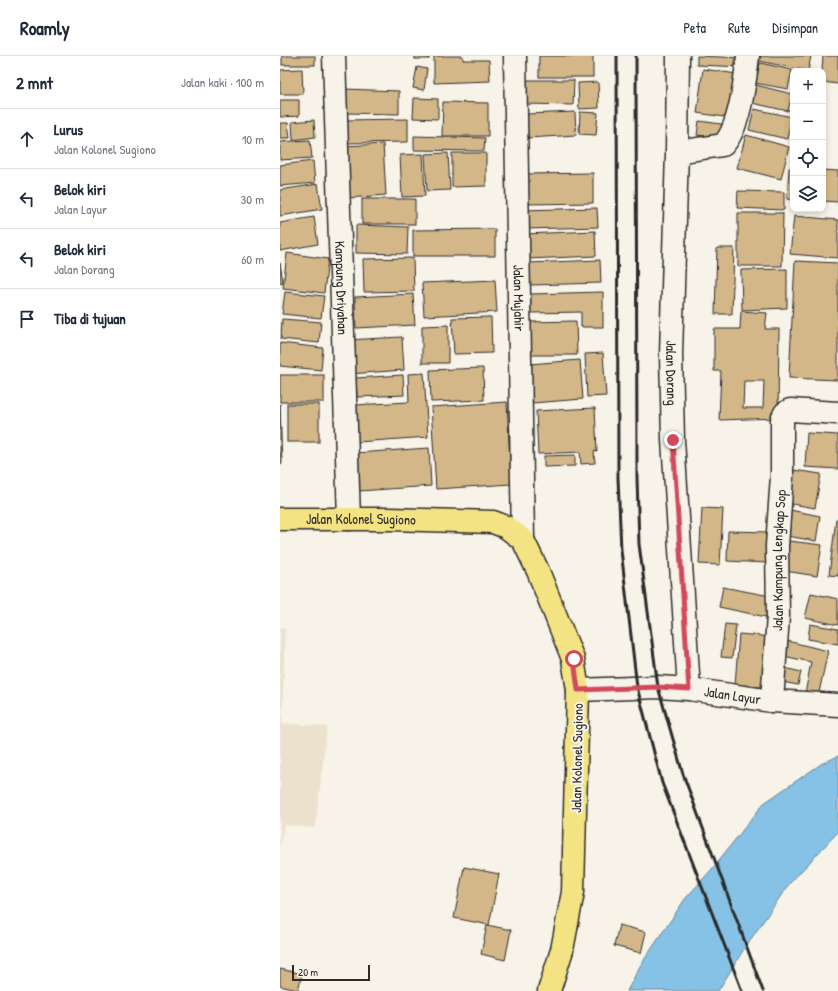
<!DOCTYPE html>
<html lang="id">
<head>
<meta charset="utf-8">
<style>
	:root { --surface:#fff; --page:#f6f6f7; --text:#1f2937; --muted:#747a83; --line:#e0e1e3 }
	body { margin:0; font-family:"Patrick Hand",sans-serif; background:var(--page); color:var(--text) }
	.controls { position:absolute; right:12px; top:12px; display:grid; overflow:hidden; border-radius:8px; box-shadow:0 2px 6px #0003 }
	.controls button { width:36px; height:36px; display:grid; place-items:center; padding:0; border:0; border-bottom:1px solid var(--line); background:var(--surface); color:var(--text); font:20px sans-serif }
	.scale { position:absolute; left:12px; bottom:10px; width:78px; box-sizing:border-box; padding-left:4px; border:2px solid #2b2b2b; border-top:0; font-size:11px; line-height:14px; white-space:nowrap; color:#2b2b2b; -webkit-text-stroke:3px #f7f3e8; paint-order:stroke }
	.stop { position:absolute; width:12px; height:12px; margin:-9px; border:3px solid #d1495b; border-radius:50%; background:#fff }
	.stop.end { background:#d1495b; border-color:#fff; box-shadow:0 1px 4px #0008 }
	.list { margin:0; padding:0; list-style:none }
	h2 { display:flex; justify-content:space-between; align-items:center; height:52px; margin:0; padding:0 16px; font-size:17px }
	h2 small { font-size:13px; font-weight:400; color:var(--muted) }
	.list li { display:grid; grid-template-columns:26px 1fr auto; gap:12px; align-items:center; box-sizing:border-box; height:60px; padding:0 16px; border-top:1px solid var(--line) }
	.list b { display:block; font-size:15px; white-space:nowrap }
	.list p { margin:0; font-size:13px; white-space:nowrap; color:var(--muted) }
	.list em { font-size:13px; font-style:normal; color:var(--muted) }
	.icon { flex:none; width:22px; height:22px; fill:none; stroke:currentColor; stroke-width:2; stroke-linecap:round; stroke-linejoin:round }
	.map { position:relative; flex:none; width:558px; height:935px; overflow:hidden }
	header { display:flex; align-items:center; gap:24px; box-sizing:border-box; height:56px; padding:0 20px; background:var(--surface); border-bottom:1px solid var(--line) }
	header strong { font-size:19px }
	nav { display:flex; gap:22px; margin-inline-start:auto; font-size:14px }
	main { display:flex }
	aside { flex:1; background:var(--surface) }
	.map>svg:first-child { display:block }
	.built { fill:#ece1cc }
	.water { fill:#86c2e5; stroke:#62869b }
	.building { fill:#d4b789; stroke:#2b2b2b; fill-rule:evenodd }
	.lines { fill:none; stroke-linecap:round; stroke-linejoin:round }
	.minor-casing { stroke:#2b2b2b; stroke-width:25 }
	.major-casing { stroke:#2b2b2b; stroke-width:25 }
	.minor { stroke:#f7f3e8; stroke-width:22 }
	.major { stroke:#f4e382; stroke-width:22 }
	.rail { stroke:#2b2b2b; stroke-width:3 }
	.route { stroke:#d1495b; stroke-width:5 }
	.labels { text-anchor:middle; stroke-width:4; stroke-linejoin:round; paint-order:stroke }
	.street-label { font-size:14px; fill:#2b2b2b; stroke:#f7f3e8 }
</style>
</head>
<body>
<header>
<strong>Roamly</strong>
<nav><a>Peta</a><a>Rute</a><a>Disimpan</a></nav>
</header>
<main>
<aside>
<h2>2 mnt<small>Jalan kaki · 100 m</small></h2>
<ul class="list">
<li><svg class="icon" aria-label="ahead" viewBox="0 0 24 24"><path d="M12 20V5M6 11l6-6 6 6"/></svg><div><b>Lurus</b><p>Jalan Kolonel Sugiono</p></div><em>10 m</em></li>
<li><svg class="icon" aria-label="left" viewBox="0 0 24 24"><path d="M17 20v-9H6M10 6l-5 5 5 5"/></svg><div><b>Belok kiri</b><p>Jalan Layur</p></div><em>30 m</em></li>
<li><svg class="icon" aria-label="left" viewBox="0 0 24 24"><path d="M17 20v-9H6M10 6l-5 5 5 5"/></svg><div><b>Belok kiri</b><p>Jalan Dorang</p></div><em>60 m</em></li>
<li><svg class="icon" aria-label="arrive" viewBox="0 0 24 24"><path d="M6 21V4h12l-3 4 3 4H6"/></svg><div><b>Tiba di tujuan</b></div></li>
</ul>
</aside>
<div class="map">
<svg width="558" height="935" viewBox="0 0 558 935">
	<rect width="100%" height="100%" fill="#f7f3e8"/>
	<filter id="ink" filterUnits="userSpaceOnUse"><feTurbulence type="fractalNoise" baseFrequency=".025" numOctaves="2"/><feDisplacementMap in="SourceGraphic" scale="8" xChannelSelector="R" yChannelSelector="G"/><feConvolveMatrix kernelMatrix="1 2 1 2 8 2 1 2 1" color-interpolation-filters="sRGB"/></filter>
	<g filter="url(#ink)">
		<!-- built -->
		<polygon class="built" points="0,572 5,572 2,667 47,671 35,772 4,769 0,794"/>
		<!-- water -->
		<polygon class="water" points="558,700 558,776 509,828 464,893 438,935 347,935 360,910 405,843 432,813 484,747 541,708"/>
		<!-- building -->
		<g class="building">
			<rect x="2" y="0" width="33" height="9"/>
			<rect x="135" y="0" width="14" height="3"/>
			<polygon points="154,0 183,0 183,4 209,4 210,25 154,27"/>
			<rect x="259" y="0" width="54" height="21"/>
			<polygon points="417,0 464,2 463,11 417,9"/>
			<polygon points="481,0 531,0 528,15 479,5"/>
			<polygon points="543,0 558,0 558,28 543,26 542,15"/>
			<polygon points="480,7 512,14 508,33 475,27"/>
			<polygon points="137,11 147,13 144,34 133,32"/>
			<polygon points="22,13 23,38 0,38 0,14"/>
			<polygon points="423,13 457,18 451,62 417,57"/>
			<polygon points="247,24 294,24 293,49 246,48"/>
			<polygon points="318,26 319,52 299,53 298,27"/>
			<polygon points="476,29 512,38 508,55 472,47"/>
			<polygon points="64,33 119,35 119,58 64,57"/>
			<polygon points="134,42 158,43 158,63 133,62"/>
			<polygon points="0,44 19,44 19,60 0,61"/>
			<polygon points="163,46 208,47 208,80 162,80"/>
			<polygon points="474,53 512,61 507,83 469,74"/>
			<polygon points="295,56 296,79 248,82 247,58"/>
			<polygon points="300,56 318,57 316,79 299,78"/>
			<polygon points="128,63 128,86 65,87 65,64"/>
			<polygon points="34,64 35,81 13,84 12,66"/>
			<polygon points="419,65 449,69 447,83 417,79"/>
			<polygon points="0,67 8,67 10,82 0,82"/>
			<polygon points="466,79 509,91 501,123 457,112"/>
			<polygon points="134,80 205,82 204,95 134,94"/>
			<polygon points="30,84 32,102 0,104 0,86"/>
			<polygon points="103,88 106,139 68,142 65,90"/>
			<polygon points="168,97 170,134 147,135 145,98"/>
			<polygon points="172,97 206,97 206,130 172,131"/>
			<polygon points="143,98 145,140 122,141 120,99"/>
			<polygon points="33,105 35,127 0,130 0,109"/>
			<polygon points="509,112 513,112 513,144 507,143"/>
			<polygon points="543,114 558,115 558,146 543,145"/>
			<polygon points="313,117 313,147 245,148 245,118"/>
			<polygon points="38,128 42,153 0,160 0,134"/>
			<polygon points="458,135 504,136 504,154 457,152"/>
			<rect x="82" y="143" width="53" height="25"/>
			<polygon points="317,152 318,171 244,173 243,154"/>
			<polygon points="458,157 503,157 502,210 458,210"/>
			<polygon points="514,160 558,164 558,202 510,198"/>
			<polygon points="34,161 38,188 0,195 0,167"/>
			<polygon points="76,169 128,171 127,198 76,197"/>
			<polygon points="215,173 215,200 133,200 133,174"/>
			<polygon points="315,175 316,200 246,203 245,178"/>
			<polygon points="437,192 454,192 452,258 435,258"/>
			<polygon points="7,197 48,203 44,237 3,232"/>
			<polygon points="133,202 134,235 84,236 83,203"/>
			<polygon points="320,204 321,227 250,229 249,207"/>
			<polygon points="515,205 558,207 558,324 509,322"/>
			<polygon points="0,207 3,226 0,227"/>
			<polygon points="507,213 507,252 462,254 461,214"/>
			<polygon points="215,224 217,256 144,260 142,227"/>
			<polygon points="5,236 44,240 41,262 2,258"/>
			<polygon points="323,236 323,271 301,271 301,256 250,257 250,238"/>
			<polygon points="133,238 135,269 76,272 75,241"/>
			<path d="M461,255L487,257L485,273H499L498,362L439,364L441,315H434V273H460ZM464,325H484L483,352H463Z"/>
			<polygon points="211,261 212,297 174,298 172,262"/>
			<polygon points="2,263 41,266 39,287 1,283"/>
			<polygon points="296,265 297,299 251,299 251,266"/>
			<polygon points="168,269 168,307 142,307 142,270"/>
			<polygon points="122,281 124,314 69,318 67,284"/>
			<polygon points="0,287 43,292 41,314 0,310"/>
			<polygon points="323,297 326,340 307,341 305,298"/>
			<polygon points="300,304 303,343 252,347 249,308"/>
			<polygon points="203,312 204,344 151,346 150,314"/>
			<polygon points="144,317 148,381 77,386 75,349 129,346 128,318"/>
			<rect x="0" y="319" width="44" height="27"/>
			<polygon points="123,319 124,339 77,341 76,322"/>
			<polygon points="227,346 231,428 156,433 151,351"/>
			<polygon points="0,348 2,408 0,408"/>
			<rect x="7" y="348" width="32" height="38"/>
			<polygon points="315,352 317,396 314,395 315,407 301,408 300,396 258,398 256,355"/>
			<polygon points="527,377 558,379 558,413 525,411"/>
			<polygon points="149,392 151,430 79,435 76,397"/>
			<polygon points="295,399 295,410 264,411 264,400"/>
			<polygon points="513,414 541,418 535,452 507,447"/>
			<polygon points="422,452 443,453 440,509 419,508"/>
			<polygon points="505,453 540,460 536,485 501,479"/>
			<polygon points="556,463 558,463 558,520 549,519"/>
			<polygon points="448,475 489,476 487,507 447,505"/>
			<polygon points="509,485 542,489 537,520 505,515"/>
			<polygon points="443,531 490,540 486,561 439,551"/>
			<polygon points="531,537 558,543 558,569 525,562"/>
			<polygon points="445,568 456,569 452,602 441,601"/>
			<polygon points="530,568 558,573 558,588 528,583"/>
			<polygon points="459,578 493,581 489,632 455,629"/>
			<polygon points="503,584 548,595 538,641 525,638 531,606 499,599"/>
			<polygon points="505,612 521,616 518,629 502,626"/>
			<polygon points="184,811 219,818 209,869 174,862"/>
			<polygon points="207,869 231,874 225,904 201,898"/>
			<polygon points="339,869 366,876 361,897 334,890"/>
			<polygon points="0,913 22,918 18,934 0,930"/>
		</g>
		<g class="lines">
			<!-- minor casing -->
			<g class="minor-casing">
				<g id="minor">
					<path id="s1" d="M54,0L69,463"/>
					<path id="s2" d="M235,0L243,484"/>
					<path id="s3" d="M398,0L397,96L391,299L393,384L409,633"/>
					<path d="M397,96L443,89C460,72 465,24 468,0"/>
					<path id="s4" d="M298,634L378,631L409,633L492,645L558,649"/>
					<path id="s5" d="M492,645L498,560L497,490L502,420V363L505,357L510,354L558,357"/>
				</g>
			</g>
			<!-- major casing -->
			<g class="major-casing">
				<g id="major">
					<path id="s6" d="M0,463H110L213,466L226,471L243,484L258,515L293,603L298,634L293,836L282,894L269,935"/>
				</g>
			</g>
			<!-- minor -->
			<use href="#minor" class="minor"/>
			<!-- major -->
			<use href="#major" class="major"/>
			<!-- rail -->
			<g class="rail">
				<polyline points="337,0 338,422 341,494 357,631 382,727 462,935"/>
				<polyline points="356,0 357,422 359,488 378,631 403,718 483,935"/>
			</g>
		</g>
	</g>
	<g class="lines" filter="url(#ink)">
		<!-- route -->
		<polyline class="route" points="294,603 298,634 378,631 409,633 393,384"/>
	</g>
	<g class="labels">
		<!-- street labels -->
		<g class="street-label">
			<text dy="5" stroke="none"><textPath href="#s1" startOffset="232">Kampung Driyahan</textPath></text>
			<text dy="5" stroke="none"><textPath href="#s2" startOffset="242">Jalan Mujahir</textPath></text>
			<text dy="5" stroke="none"><textPath href="#s3" startOffset="317">Jalan Dorang</textPath></text>
			<text dy="5" stroke="none"><textPath href="#s6" startOffset="81">Jalan Kolonel Sugiono</textPath></text>
			<text dy="5" stroke="none"><textPath href="#s5" startOffset="141">Jalan Kampung Lengkap Sop</textPath></text>
			<text dy="5" stroke="none"><textPath href="#s4" startOffset="155">Jalan Layur</textPath></text>
			<text transform="translate(297 702) rotate(-89)" y="5">Jalan Kolonel Sugiono</text>
		</g>
	</g>
</svg>
<div class="controls">
<button>+</button>
<button>−</button>
<button><svg class="icon" aria-label="locate" viewBox="0 0 24 24"><circle cx="12" cy="12" r="6"/><path d="M12 2v4M12 18v4M2 12h4M18 12h4"/></svg></button>
<button><svg class="icon" aria-label="layers" viewBox="0 0 24 24"><path d="M12 4l9 5-9 5-9-5zM3 14l9 5 9-5"/></svg></button>
</div>
<div class="scale">20 m</div>
<div class="stop" style="left:294px;top:603px"></div>
<div class="stop end" style="left:393px;top:384px"></div>
</div>
</main>
</body>
</html>
